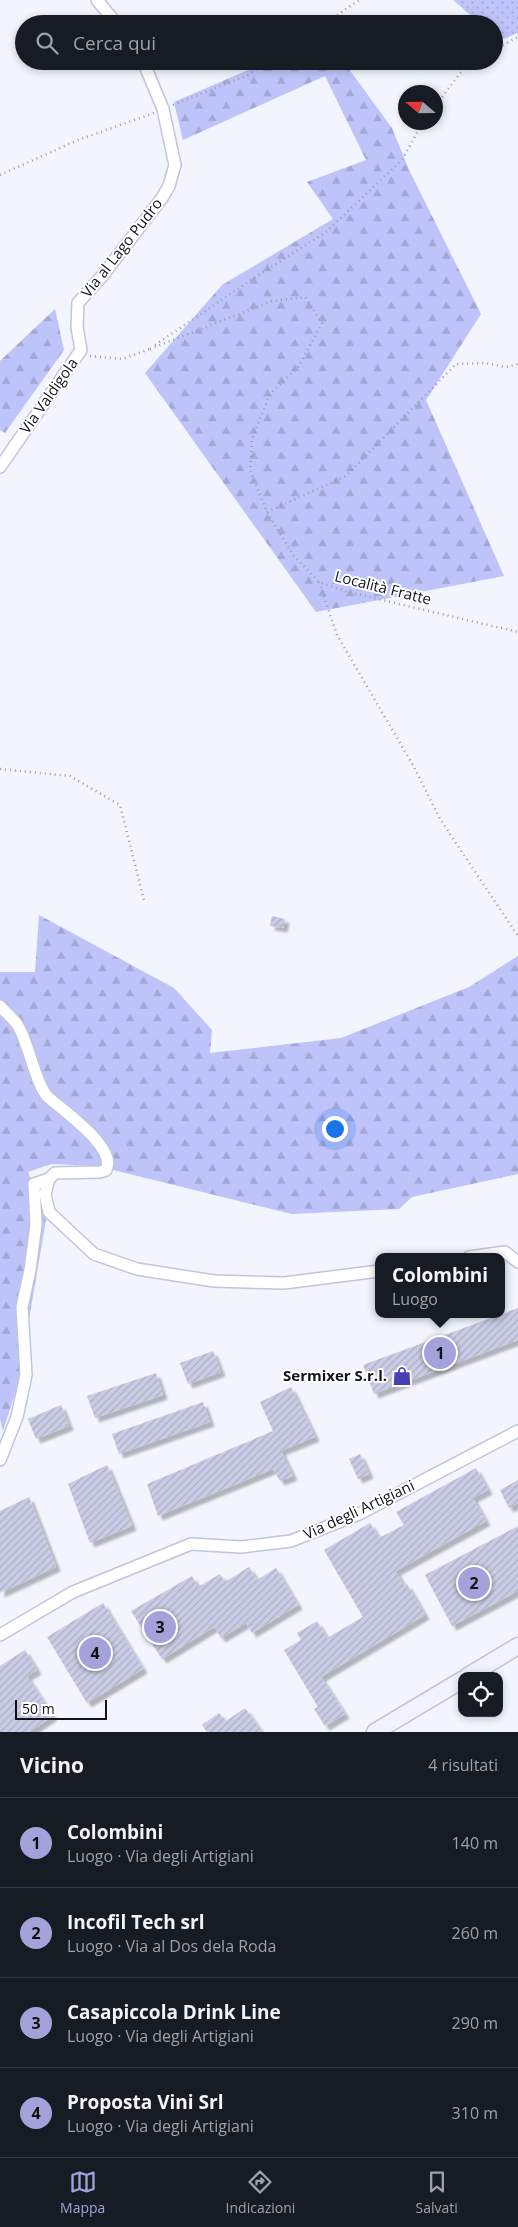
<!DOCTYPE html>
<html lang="it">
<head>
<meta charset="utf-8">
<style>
	:root { --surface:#171b24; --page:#242831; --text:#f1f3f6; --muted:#9ea1a6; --line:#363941; --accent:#a4a2da }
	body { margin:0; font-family:"Open Sans",sans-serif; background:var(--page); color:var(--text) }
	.controls { position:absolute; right:15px; bottom:15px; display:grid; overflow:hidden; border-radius:10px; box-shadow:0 2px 8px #0003 }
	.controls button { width:45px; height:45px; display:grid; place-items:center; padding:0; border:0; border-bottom:1px solid var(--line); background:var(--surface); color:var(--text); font:25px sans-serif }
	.compass { position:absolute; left:398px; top:85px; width:45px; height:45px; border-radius:50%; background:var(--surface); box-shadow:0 2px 8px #0003; rotate:290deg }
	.scale { position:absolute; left:15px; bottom:12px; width:92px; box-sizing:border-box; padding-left:5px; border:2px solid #11121a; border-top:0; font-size:14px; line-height:18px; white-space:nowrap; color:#11121a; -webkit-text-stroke:4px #fff; paint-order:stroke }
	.you { position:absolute; left:334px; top:1128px; width:18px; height:18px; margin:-12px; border:4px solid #fff; border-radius:50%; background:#1a73e8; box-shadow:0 0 0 8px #1a73e833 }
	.badge { display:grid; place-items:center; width:32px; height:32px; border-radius:50%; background:var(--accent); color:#111; font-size:16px; font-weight:700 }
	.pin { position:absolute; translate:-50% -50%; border:2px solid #fff; box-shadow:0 1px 5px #0006 }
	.popup { position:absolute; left:375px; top:1253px; width:130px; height:65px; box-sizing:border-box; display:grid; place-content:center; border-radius:10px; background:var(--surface); filter:drop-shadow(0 1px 4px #0005); font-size:16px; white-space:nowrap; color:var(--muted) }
	.popup b { font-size:19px; color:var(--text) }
	.popup::after { content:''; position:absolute; left:50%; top:100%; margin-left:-10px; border:10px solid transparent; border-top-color:var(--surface) }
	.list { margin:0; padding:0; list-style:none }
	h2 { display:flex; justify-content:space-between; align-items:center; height:65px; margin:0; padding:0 20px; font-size:21px }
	h2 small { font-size:16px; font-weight:400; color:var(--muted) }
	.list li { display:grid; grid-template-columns:32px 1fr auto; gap:15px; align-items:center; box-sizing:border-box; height:90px; padding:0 20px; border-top:1px solid var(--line) }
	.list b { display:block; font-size:19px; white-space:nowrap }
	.list p { margin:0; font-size:16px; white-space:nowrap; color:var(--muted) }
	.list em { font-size:16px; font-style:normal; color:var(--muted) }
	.icon { flex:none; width:28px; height:28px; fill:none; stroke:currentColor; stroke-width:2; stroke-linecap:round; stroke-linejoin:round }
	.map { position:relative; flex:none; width:518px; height:1732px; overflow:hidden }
	.search { position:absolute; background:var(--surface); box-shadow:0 2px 8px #0003; left:15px; right:15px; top:15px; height:55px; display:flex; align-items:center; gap:12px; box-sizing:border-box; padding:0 18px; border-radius:28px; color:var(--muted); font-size:19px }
	.sheet { height:425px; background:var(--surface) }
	nav { display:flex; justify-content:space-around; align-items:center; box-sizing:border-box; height:70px; border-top:1px solid var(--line); background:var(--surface); font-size:14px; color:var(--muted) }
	nav a { display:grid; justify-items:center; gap:2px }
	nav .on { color:var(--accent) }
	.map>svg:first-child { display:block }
	.grass { fill:url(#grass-dots) }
	.forest { fill:url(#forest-firs) }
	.building { fill:url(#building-hatch); filter:url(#shadow) }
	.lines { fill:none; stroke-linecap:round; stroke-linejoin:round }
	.minor-casing { stroke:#c1c5dc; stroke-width:14 }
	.secondary-casing { stroke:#c1c5dc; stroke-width:19 }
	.path { stroke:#9a9ca5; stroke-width:2.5; stroke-dasharray:1 4; stroke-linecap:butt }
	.minor { stroke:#fff; stroke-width:11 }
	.secondary { stroke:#f0f2fe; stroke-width:16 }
	.labels { text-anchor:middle; stroke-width:4; stroke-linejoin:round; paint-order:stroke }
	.street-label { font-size:15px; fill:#11121a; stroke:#fff }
	.poi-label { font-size:15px; font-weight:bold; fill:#11121a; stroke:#fff; text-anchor:end }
</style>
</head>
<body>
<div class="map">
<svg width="518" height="1732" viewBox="0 0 518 1732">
	<defs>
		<pattern id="grass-dots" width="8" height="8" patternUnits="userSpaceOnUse" patternTransform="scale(1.25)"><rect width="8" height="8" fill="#bec4fa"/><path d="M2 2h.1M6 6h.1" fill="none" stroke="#a2a7d6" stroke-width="1.8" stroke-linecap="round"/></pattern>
		<pattern id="forest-firs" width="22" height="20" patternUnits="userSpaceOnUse" patternTransform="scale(1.25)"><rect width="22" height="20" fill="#bec4fa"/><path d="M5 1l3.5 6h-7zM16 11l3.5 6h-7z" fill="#a2a7d6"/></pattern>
		<pattern id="building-hatch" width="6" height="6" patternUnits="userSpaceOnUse" patternTransform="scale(1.25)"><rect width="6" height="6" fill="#c9cce4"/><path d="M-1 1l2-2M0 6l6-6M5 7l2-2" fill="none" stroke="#acaec3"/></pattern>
		<filter id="shadow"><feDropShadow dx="4.5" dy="4.5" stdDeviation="1" flood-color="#0004"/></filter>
	</defs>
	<rect width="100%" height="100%" fill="#f2f4fe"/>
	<!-- grass -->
	<polygon class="grass" points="453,0 518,0 518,33 501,40 494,35 494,24 481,24"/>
	<!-- forest -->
	<g class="forest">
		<polygon points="269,61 343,61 392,128 410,172 481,314 426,400 504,576 316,612 145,373 222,285 333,219 307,182 366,160 325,76 183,140 174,102"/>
		<polygon points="55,309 64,350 5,433 0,430 0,361"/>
		<polygon points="39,915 174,988 212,1030 210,1053 341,1038 469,987 518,956 518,1174 412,1197 399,1209 292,1214 97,1166 51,1164 28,1172 46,1220 18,1384 3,1431 0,1419 0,972 35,972"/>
	</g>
	<!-- building -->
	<g class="building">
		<polygon points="272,916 285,919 283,928 270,926"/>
		<polygon points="518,1308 518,1340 374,1394 363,1365"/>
		<polygon points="213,1351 221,1372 188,1384 180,1363"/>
		<polygon points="156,1373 163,1395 95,1418 87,1396"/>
		<polygon points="291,1387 315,1437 281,1451 293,1476 280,1481 273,1469 158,1516 147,1484 273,1431 260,1402"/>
		<polygon points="203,1402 210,1422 119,1454 112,1434"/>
		<polygon points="61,1405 69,1426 36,1439 28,1419"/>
		<polygon points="360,1454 369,1474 358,1479 349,1459"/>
		<polygon points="107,1465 132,1526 90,1543 68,1484"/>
		<polygon points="476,1468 488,1490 473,1498 486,1521 396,1571 404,1586 407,1584 425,1615 321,1677 345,1714 325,1726 314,1709 318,1707 284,1650 301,1640 297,1633 317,1621 327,1638 363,1617 324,1550 370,1523 379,1538 404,1525 396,1512"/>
		<polygon points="518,1480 518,1503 509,1508 500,1490"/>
		<polygon points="29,1497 56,1567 0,1593 0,1511"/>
		<polygon points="518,1526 518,1591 452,1626 425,1575"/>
		<polygon points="249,1567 257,1580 276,1568 298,1605 252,1633 246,1623 221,1638 214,1627 162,1659 131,1611 192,1576 198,1587 220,1574 225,1582"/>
		<polygon points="103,1603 143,1669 87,1703 47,1637"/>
		<polygon points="25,1650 37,1670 27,1676 53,1716 29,1732 0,1732 0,1666"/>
		<polygon points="245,1708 262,1732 207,1732 202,1725 219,1713 226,1721"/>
	</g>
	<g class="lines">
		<!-- minor casing -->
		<g class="minor-casing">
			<g id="minor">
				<polyline points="97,0 117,24"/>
				<polyline points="0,467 81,350 77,327 78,303 103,275 162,198 169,186 175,165 163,109 143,61"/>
				<path d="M0,1006C6,1013 14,1019 18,1026C28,1041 36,1086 48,1097C62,1110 118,1148 106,1170L100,1172L55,1173L49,1179L34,1184L36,1225L30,1270L22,1307L26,1375L17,1417L0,1460"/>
				<polyline points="49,1179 45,1194 49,1212 94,1254 137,1269 214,1281 284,1283 379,1271"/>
				<polyline points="469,1257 505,1252 518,1262"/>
				<polyline points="0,1635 73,1592 191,1544 241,1547 291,1541 359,1514 518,1431"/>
			</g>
		</g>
		<!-- secondary casing -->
		<g class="secondary-casing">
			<g id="secondary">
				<polyline points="468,1676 518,1646"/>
				<polyline points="375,1732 462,1680"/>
			</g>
		</g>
		<!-- path -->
		<g class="path">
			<polyline points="325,24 359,0"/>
			<polyline points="494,50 518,37"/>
			<polyline points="173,105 248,75 269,61"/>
			<polyline points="436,105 464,68 474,61"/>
			<polyline points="0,175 78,140 154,113"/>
			<polyline points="155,345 248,282 326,232 402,160 423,122"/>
			<polyline points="150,349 272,301 305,297 322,323 299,366 270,394 252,439 250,470 267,512 293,555 319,582 348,592 518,632"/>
			<polyline points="90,356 122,359 150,349"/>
			<polyline points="267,512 346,476 456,364 485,363 506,367 518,364"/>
			<polyline points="319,582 337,635 414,767 440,819 518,936"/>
			<polyline points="0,769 70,776 120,805 144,900"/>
		</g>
		<!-- minor -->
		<use href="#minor" class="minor"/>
		<!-- secondary -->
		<use href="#secondary" class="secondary"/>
	</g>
	<!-- icons -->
	<defs>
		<g id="shop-bare" transform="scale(1.5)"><path d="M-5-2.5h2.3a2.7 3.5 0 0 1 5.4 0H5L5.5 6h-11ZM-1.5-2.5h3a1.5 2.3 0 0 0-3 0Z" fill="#4740b7" stroke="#fff" stroke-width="2.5" paint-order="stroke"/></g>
	</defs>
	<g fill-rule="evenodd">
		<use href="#shop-bare" x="402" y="1376"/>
	</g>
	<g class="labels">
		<!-- street labels -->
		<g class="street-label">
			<text transform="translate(122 248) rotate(-52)" y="5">Via al Lago Pudro</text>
			<text transform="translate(49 396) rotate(-55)" y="5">Via Valdigola</text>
			<text transform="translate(383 588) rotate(14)" y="5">Località Fratte</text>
			<text transform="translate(359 1510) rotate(-25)" y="5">Via degli Artigiani</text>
		</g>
		<!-- poi labels -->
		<g class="poi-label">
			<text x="387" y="1381">Sermixer S.r.l.</text>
		</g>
	</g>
</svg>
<div class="controls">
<button><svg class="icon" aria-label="locate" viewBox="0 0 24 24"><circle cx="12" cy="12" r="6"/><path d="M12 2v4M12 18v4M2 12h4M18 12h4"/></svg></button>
</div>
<svg class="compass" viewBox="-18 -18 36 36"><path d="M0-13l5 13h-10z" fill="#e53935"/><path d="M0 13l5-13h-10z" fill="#9ea1a6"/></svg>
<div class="scale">50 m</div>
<div class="you"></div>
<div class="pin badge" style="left:440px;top:1353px">1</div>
<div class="popup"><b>Colombini</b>Luogo</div>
<div class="pin badge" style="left:474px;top:1583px">2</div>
<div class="pin badge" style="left:160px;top:1627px">3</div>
<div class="pin badge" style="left:95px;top:1653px">4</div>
<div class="search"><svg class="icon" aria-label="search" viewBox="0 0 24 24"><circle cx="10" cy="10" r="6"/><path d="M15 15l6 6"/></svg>Cerca qui</div>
</div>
<section class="sheet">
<h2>Vicino<small>4 risultati</small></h2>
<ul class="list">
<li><span class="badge">1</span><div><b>Colombini</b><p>Luogo · Via degli Artigiani</p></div><em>140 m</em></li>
<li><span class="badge">2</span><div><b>Incofil Tech srl</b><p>Luogo · Via al Dos dela Roda</p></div><em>260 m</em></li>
<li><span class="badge">3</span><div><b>Casapiccola Drink Line</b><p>Luogo · Via degli Artigiani</p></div><em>290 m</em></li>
<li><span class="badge">4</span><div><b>Proposta Vini Srl</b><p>Luogo · Via degli Artigiani</p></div><em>310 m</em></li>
</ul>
</section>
<nav>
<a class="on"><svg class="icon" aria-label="map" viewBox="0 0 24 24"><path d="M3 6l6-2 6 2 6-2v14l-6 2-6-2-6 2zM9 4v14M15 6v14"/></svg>Mappa</a>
<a><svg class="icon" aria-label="directions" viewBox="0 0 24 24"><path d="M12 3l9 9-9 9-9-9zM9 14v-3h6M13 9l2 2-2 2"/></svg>Indicazioni</a>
<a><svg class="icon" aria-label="saved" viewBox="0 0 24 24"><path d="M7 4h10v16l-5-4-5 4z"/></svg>Salvati</a>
</nav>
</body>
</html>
